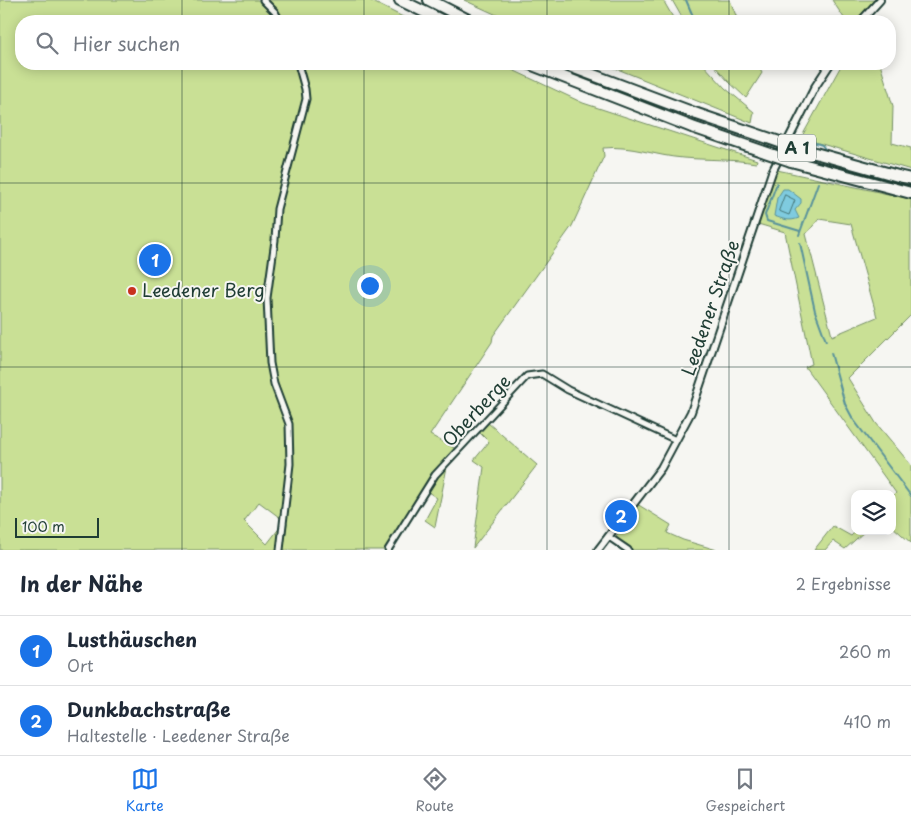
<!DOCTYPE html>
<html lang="de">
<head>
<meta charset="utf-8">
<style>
	:root { --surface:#fff; --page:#f6f6f7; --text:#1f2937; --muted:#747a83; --line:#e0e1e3; --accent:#1a73e8 }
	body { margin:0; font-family:"Playpen Sans",sans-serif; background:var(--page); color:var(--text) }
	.controls { position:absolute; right:15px; bottom:15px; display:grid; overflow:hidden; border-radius:10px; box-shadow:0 2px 12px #0003 }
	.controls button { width:45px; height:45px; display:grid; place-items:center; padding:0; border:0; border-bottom:1px solid var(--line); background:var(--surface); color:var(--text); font:25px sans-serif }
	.scale { position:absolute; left:15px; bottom:12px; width:84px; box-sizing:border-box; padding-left:5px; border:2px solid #1f3d34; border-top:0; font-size:14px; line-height:18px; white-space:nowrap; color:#1f3d34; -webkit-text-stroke:4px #f6f6f2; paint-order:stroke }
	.you { position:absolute; left:369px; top:285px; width:18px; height:18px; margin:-12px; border:4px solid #fff; border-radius:50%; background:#1a73e8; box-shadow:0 0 0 8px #1a73e833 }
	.badge { display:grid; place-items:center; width:32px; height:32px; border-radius:50%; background:var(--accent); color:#fff; font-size:16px; font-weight:700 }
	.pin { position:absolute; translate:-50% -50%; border:2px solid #fff; box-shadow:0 1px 5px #0006 }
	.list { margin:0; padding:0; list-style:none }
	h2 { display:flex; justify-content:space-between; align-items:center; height:65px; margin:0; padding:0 20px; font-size:21px }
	h2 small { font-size:16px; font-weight:400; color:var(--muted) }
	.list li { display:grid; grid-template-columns:32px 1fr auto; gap:15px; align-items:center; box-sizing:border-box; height:70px; padding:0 20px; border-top:1px solid var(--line) }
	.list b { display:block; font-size:19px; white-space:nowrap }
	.list p { margin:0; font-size:16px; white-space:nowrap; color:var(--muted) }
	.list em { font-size:16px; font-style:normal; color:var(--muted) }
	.icon { flex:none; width:28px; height:28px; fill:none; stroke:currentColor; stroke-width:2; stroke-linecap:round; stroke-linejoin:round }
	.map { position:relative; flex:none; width:911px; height:550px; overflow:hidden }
	.search { position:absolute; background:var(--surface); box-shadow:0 2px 12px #0003; left:15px; right:15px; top:15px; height:55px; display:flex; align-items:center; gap:12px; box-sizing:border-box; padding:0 18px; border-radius:20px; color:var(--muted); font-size:19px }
	.sheet { height:205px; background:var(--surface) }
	nav { display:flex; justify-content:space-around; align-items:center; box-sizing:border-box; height:70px; border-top:1px solid var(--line); background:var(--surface); font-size:14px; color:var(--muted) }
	nav a { display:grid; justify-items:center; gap:2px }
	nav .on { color:var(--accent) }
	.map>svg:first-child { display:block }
	.green { fill:#c9e095; stroke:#748e64; fill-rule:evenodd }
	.water { fill:#7fcbdf; stroke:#59929b }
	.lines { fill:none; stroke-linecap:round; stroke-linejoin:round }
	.shore { stroke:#457678; stroke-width:1 }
	.stream { stroke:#59929b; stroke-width:2 }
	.minor-casing { stroke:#1f3d34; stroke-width:9 }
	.tertiary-casing { stroke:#1f3d34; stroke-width:10 }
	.motorway-casing { stroke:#1f3d34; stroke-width:14 }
	.minor { stroke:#f6f6f2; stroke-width:5 }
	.tertiary { stroke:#f6f6f2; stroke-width:6 }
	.motorway { stroke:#f6f6f2; stroke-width:10 }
	.motorway-bridge-casing { stroke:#1f3d34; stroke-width:14; stroke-linecap:butt }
	.motorway-bridge { stroke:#f6f6f2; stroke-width:10 }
	.grid { fill:none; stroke:#1f3d34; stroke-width:1; stroke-opacity:0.55 }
	.poi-dot { fill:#c8321e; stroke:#f6f6f2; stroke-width:2 }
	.labels { text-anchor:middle; stroke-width:4; stroke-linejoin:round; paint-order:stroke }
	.shield { fill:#f6f6f2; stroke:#60746d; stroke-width:1 }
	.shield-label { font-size:16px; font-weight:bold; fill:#1f3d34 }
	.poi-label { font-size:18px; fill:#1f3d34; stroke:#f6f6f2; text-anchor:start }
	.street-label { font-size:18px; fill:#1f3d34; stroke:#f6f6f2 }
</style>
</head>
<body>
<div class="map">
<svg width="911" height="550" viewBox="0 0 911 550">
	<rect width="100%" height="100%" fill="#f6f6f2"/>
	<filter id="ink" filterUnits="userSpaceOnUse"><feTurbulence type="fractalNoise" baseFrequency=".02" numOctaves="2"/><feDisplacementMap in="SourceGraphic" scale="10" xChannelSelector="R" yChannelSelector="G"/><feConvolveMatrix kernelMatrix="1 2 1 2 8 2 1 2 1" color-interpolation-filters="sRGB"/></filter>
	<g filter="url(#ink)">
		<!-- green -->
		<g class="green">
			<path d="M0,0H369L411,21H21V64H500L583,103L757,160L756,163C731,159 707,160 683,158C656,156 630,145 603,148L604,156L572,226L493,336L492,342L430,435L456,449L429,478L387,550H283L287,523L259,502L244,521L267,544L281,526L278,550H0Z"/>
			<polygon points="464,0 663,0 675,21 510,21"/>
			<polygon points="672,0 730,0 738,21 684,21"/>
			<polygon points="832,0 874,0 856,21 846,21"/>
			<polygon points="605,64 703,64 725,88 754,112 752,123"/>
			<polygon points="713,64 757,64 762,73 746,98 728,81"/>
			<polygon points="842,64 880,64 893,106 892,143 911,148 911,170 801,138"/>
			<path d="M777,170L911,199V315L848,378L876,423L911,465V543L892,526V497L896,493L805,367L812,364L785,232L758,224ZM819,219L851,224L877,317L832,336L806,234Z"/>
			<polygon points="488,423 537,465 473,548 484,467 474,460 489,442 479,432"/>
			<polygon points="447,467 435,527 425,520 437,498 428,492 438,477"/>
			<polygon points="637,504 671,525 667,533 683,540 717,550 633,550 615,538"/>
			<polygon points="833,526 851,536 856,531 865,531 845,549 833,541 825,550 814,550"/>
		</g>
		<!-- water -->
		<path class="water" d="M783,189H788L801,199V203L795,210L799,218C789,222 783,219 774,216L777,198Z"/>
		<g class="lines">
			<!-- shore -->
			<polygon class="shore" points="785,195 795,200 789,215 779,211"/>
			<!-- stream -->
			<g class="stream">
				<polyline points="686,0 695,21"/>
				<polyline points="797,137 822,145 825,149"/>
				<polyline points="777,183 765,215 767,221 800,231"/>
				<polyline points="799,235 818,183"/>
				<polyline points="800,243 815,311 826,341"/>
				<polyline points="831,353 845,404 853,419 911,496"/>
			</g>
			<!-- minor casing -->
			<g class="minor-casing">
				<g id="minor">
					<polyline points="263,0 275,12 280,21"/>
					<polyline points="609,537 628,550"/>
					<polyline points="280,550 290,464 289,424 274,384 270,363 267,298 275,240 277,209 306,99 305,89 298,64"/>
					<polyline points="388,550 435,475 527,376 542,374 568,390 676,440"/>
				</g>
			</g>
			<!-- tertiary casing -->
			<g class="tertiary-casing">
				<g id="tertiary">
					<polyline points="861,21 880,0"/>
					<polyline points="598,550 661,468 691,412 772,172 815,87 830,64"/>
				</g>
			</g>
			<!-- motorway casing -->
			<g class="motorway-casing">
				<g id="motorway">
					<polyline points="400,0 443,21"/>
					<polyline points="429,0 470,21"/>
					<polyline points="530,64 692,127"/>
					<polyline points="564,64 697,114"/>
					<polyline points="791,161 911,193"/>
					<polyline points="898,176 911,179"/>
				</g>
			</g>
			<!-- minor -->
			<use href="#minor" class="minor"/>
			<!-- tertiary -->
			<use href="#tertiary" class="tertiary"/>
			<!-- motorway -->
			<use href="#motorway" class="motorway"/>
			<!-- motorway-bridge casing -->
			<g class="motorway-bridge-casing">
				<g id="motorway-bridge">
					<polyline points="697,114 797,148 898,176"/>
					<polyline points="692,127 791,161"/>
				</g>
			</g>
			<!-- motorway-bridge -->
			<use href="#motorway-bridge" class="motorway-bridge"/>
		</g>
	</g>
	<!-- grid -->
	<path class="grid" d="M182,0V21M364,0V21M547,0V21M729,0V21M182,64V550M364,64V550M547,64V550M729,64V550M0,183H911M0,367H911"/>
	<!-- markers -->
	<circle class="poi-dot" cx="132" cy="291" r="5"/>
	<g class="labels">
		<!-- shield labels -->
		<rect class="shield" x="778" y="134.5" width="38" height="27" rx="4"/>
		<g class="shield-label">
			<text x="797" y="154">A 1</text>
		</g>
		<!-- poi labels -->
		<g class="poi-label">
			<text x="142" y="297">Leedener Berg</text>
		</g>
		<!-- street labels -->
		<g class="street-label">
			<text transform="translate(711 308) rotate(-71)" y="6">Leedener Straße</text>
			<text transform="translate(477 411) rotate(-47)" y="6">Oberberge</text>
		</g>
	</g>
</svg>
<div class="controls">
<button><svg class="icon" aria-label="layers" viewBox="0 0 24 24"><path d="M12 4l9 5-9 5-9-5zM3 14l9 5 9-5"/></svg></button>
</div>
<div class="scale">100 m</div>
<div class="you"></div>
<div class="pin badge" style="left:155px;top:260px">1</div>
<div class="pin badge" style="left:621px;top:516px">2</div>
<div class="search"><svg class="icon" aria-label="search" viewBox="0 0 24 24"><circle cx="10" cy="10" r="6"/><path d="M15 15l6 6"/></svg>Hier suchen</div>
</div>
<section class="sheet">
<h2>In der Nähe<small>2 Ergebnisse</small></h2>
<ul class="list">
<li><span class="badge">1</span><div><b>Lusthäuschen</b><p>Ort</p></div><em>260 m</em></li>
<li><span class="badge">2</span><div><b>Dunkbachstraße</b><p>Haltestelle · Leedener Straße</p></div><em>410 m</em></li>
</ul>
</section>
<nav>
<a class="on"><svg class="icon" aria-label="map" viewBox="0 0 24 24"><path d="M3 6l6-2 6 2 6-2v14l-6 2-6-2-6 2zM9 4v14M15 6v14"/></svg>Karte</a>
<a><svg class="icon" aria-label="directions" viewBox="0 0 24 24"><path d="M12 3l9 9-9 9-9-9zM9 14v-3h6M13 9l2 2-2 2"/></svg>Route</a>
<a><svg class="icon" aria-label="saved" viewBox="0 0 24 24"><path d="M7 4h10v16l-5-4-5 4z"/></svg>Gespeichert</a>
</nav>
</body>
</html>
